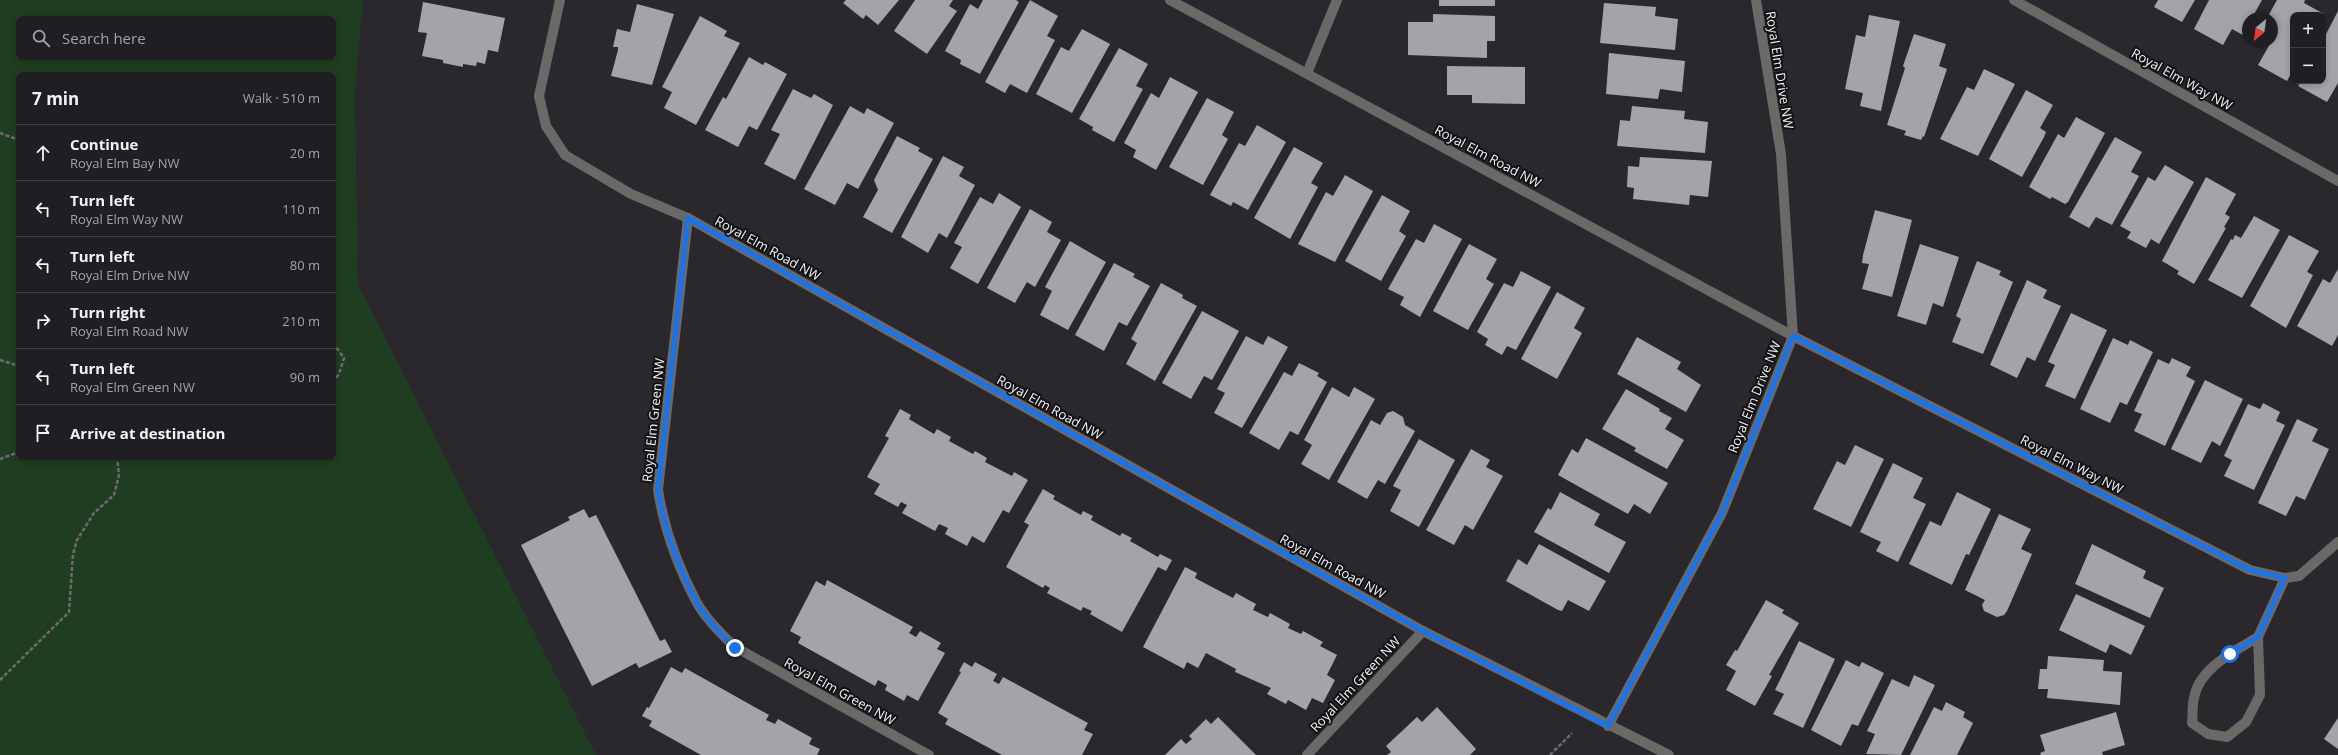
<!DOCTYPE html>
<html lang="en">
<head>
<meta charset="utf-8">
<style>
	:root { --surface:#201e22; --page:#28272a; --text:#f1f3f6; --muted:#a2a2a5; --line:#3d3c40 }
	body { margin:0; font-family:"Open Sans",sans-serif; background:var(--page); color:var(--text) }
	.controls { position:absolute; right:12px; top:12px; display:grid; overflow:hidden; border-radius:8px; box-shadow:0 2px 6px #0003 }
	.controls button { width:36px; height:36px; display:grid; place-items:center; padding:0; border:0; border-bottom:1px solid var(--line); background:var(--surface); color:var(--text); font:20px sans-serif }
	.compass { position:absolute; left:2242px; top:12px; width:36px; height:36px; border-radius:50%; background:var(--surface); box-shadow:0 2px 6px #0003; rotate:209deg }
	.stop { position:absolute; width:12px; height:12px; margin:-9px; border:3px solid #1a73e8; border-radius:50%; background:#fff }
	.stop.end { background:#1a73e8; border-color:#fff; box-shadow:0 1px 4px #0008 }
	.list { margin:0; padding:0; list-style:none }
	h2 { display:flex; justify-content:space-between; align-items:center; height:52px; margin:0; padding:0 16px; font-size:17px }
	h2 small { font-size:13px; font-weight:400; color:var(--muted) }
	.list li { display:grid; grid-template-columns:26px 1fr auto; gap:12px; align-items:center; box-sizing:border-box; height:56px; padding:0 16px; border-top:1px solid var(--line) }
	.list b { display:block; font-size:15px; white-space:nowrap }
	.list p { margin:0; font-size:13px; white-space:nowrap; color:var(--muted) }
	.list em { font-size:13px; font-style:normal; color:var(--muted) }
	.icon { flex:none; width:22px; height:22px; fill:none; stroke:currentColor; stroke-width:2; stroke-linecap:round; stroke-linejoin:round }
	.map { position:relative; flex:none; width:2338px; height:755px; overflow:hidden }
	.search { position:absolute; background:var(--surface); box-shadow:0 2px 6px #0003; left:16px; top:16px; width:320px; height:44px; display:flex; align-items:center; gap:10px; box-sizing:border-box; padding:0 14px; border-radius:8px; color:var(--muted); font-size:15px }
	.panel { position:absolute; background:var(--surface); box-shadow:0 2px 6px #0003; left:16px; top:72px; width:320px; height:388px; border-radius:8px }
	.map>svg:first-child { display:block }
	.green { fill:#1f3d21; fill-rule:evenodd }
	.building { fill:#a5a3a9 }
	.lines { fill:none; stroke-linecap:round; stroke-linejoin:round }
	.path { stroke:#6d6b70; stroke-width:2.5; stroke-dasharray:4 2; stroke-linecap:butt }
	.minor { stroke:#6b6967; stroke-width:10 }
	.route { stroke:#1a73e8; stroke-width:5 }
	.labels { text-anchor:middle; stroke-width:4; stroke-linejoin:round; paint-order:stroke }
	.street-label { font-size:13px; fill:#f2f1f4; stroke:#121113 }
</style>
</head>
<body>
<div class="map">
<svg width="2338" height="755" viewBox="0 0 2338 755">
	<rect width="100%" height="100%" fill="#2a282d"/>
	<!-- green -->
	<path class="green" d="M0,0H363L355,90L358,284L596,755H0ZM19,19H333V57H19ZM19,75H333V457H19Z"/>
	<!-- building -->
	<g class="building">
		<polygon points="846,0 899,0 878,25 866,15 863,19 843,3"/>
		<polygon points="915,0 953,0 949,6 957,11 927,54 894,31"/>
		<polygon points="983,0 1016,0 1019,2 980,74 960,64 961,60 945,51 970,4 978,9"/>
		<polygon points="1030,0 1058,16 1047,36 1055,40 1027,93 1010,84 1005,93 985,82"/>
		<rect x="1439" y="0" width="56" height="6"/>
		<polygon points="2158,0 2195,0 2182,22 2154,7"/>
		<polygon points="2209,0 2262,0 2252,18 2248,18 2248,25 2243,35 2232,29 2223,45 2194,29"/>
		<polygon points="2277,0 2305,0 2304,3 2324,14 2293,15 2293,70 2287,81 2258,65 2270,44 2266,42 2272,42 2272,18 2267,18"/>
		<polygon points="423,2 505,18 498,52 488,50 485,64 477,62 476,66 463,64 463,67 443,63 443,60 422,56 427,33 418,32"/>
		<polygon points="1604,3 1656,7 1655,16 1678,19 1675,50 1600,43"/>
		<polygon points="637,4 674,14 652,85 611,76 618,50 618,47 613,47 617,29 630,32"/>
		<polygon points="2338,11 2338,83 2327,102 2298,86 2301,81 2323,81 2323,40"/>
		<polygon points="1433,14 1495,16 1495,41 1487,41 1487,58 1408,55 1408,22 1433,22"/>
		<polygon points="1869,15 1900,21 1881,111 1860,106 1863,93 1845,89 1856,35 1865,37"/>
		<polygon points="700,16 727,31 724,36 740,43 696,125 664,108 672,92 662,87"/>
		<polygon points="1082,29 1110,44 1072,113 1036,94 1061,47 1069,51"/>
		<polygon points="1914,34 1946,44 1939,66 1947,69 1924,137 1923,136 1921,140 1904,135 1906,131 1887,125 1905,68 1903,66"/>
		<polygon points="1119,48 1148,64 1136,86 1143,89 1114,142 1092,130 1093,127 1079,119"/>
		<polygon points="1609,53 1685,61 1682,92 1660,89 1658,99 1606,94"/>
		<polygon points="749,57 763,65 765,62 787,74 757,130 749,126 738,147 705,130 723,97 726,99"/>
		<polygon points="1447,66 1525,67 1525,104 1472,103 1472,95 1447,95"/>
		<polygon points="1984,69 2015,84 1978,156 1940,139 1967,87 1974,90"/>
		<polygon points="1170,77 1198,92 1156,170 1133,157 1136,150 1124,143 1151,93 1159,98"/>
		<polygon points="793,89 811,98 814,94 833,105 795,180 764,164 780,134 771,130"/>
		<polygon points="2026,90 2053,105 2040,128 2046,132 2044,137 2022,177 1989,159"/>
		<polygon points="1207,98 1234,112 1222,135 1228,139 1203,185 1169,167"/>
		<polygon points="850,106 864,114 867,108 894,123 858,189 847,183 835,205 804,189"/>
		<polygon points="1632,106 1685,111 1684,119 1708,122 1705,153 1617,146 1620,120 1630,121"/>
		<polygon points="2076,117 2105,133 2068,202 2065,204 2052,197 2050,199 2029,187 2058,134 2064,138"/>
		<polygon points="1257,125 1286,142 1248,210 1233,202 1231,206 1210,195 1239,143 1245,146"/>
		<polygon points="897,136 920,148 918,151 933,159 892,233 863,217 878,190 874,180"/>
		<polygon points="2115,137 2142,152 2131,172 2139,176 2112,225 2096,217 2089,228 2069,217"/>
		<polygon points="1294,147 1323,163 1311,183 1318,187 1290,239 1254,218"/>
		<polygon points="943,156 964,167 959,176 975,185 947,238 939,233 928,253 901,237"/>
		<polygon points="1640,157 1712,161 1708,197 1690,195 1689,205 1633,199 1634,188 1627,187 1628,166 1639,167"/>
		<polygon points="2165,165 2194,182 2159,244 2151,239 2146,248 2127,238 2131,232 2120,226 2148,177 2155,181"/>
		<polygon points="1345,175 1373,191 1335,262 1298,244 1326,192 1333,196"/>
		<polygon points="2206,177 2236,194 2225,214 2230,217 2224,227 2226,228 2194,284 2177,274 2179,271 2162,261"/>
		<polygon points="999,193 1021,207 978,284 950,268 962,247 954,243 980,197 993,204"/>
		<polygon points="1382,195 1410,211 1399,231 1406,236 1381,281 1345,261"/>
		<polygon points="1030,209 1052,222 1047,232 1061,240 1035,287 1027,282 1015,303 987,288"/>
		<polygon points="1875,210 1912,220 1892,297 1862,289 1869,264 1862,263 1863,255"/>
		<polygon points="2254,216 2280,230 2242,298 2208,280 2231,239 2233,240 2235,235 2241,238"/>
		<polygon points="1434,224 1462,239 1420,317 1400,305 1404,297 1388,289 1416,239 1424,243"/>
		<polygon points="2289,235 2319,251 2307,272 2313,275 2286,328 2250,306"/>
		<polygon points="1070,241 1106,262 1068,330 1040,315 1052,291 1045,287"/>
		<polygon points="1469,244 1497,259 1486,279 1494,284 1468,330 1433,311"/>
		<polygon points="1920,244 1959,257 1943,307 1933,303 1926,325 1897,316"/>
		<polygon points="1977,261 2001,271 1999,275 2013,282 1983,354 1952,342 1961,319 1956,316"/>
		<polygon points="1114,263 1135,274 1133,277 1150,286 1127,326 1119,322 1104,351 1075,335"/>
		<polygon points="2338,269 2338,335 2332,346 2297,326 2323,279 2330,283"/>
		<polygon points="1521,271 1551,287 1516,350 1507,346 1502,355 1485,345 1488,339 1477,332 1504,283 1513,287"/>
		<polygon points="2027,280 2047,290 2043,298 2061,306 2035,361 2027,357 2017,378 1990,365"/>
		<polygon points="1161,283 1183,295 1182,298 1197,306 1155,381 1126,364 1137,343 1131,339"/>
		<polygon points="1557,292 1585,308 1574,328 1582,333 1557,379 1521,359"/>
		<polygon points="1202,311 1239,331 1212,380 1204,376 1191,399 1162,383"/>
		<polygon points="2071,313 2107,330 2075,399 2045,386 2055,365 2048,362"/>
		<polygon points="1246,336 1263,345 1268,336 1288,347 1242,428 1214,413 1225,393 1217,389"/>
		<polygon points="1637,337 1681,362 1677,369 1701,385 1686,412 1617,374"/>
		<polygon points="2113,338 2128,345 2130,340 2153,352 2127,405 2120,402 2110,423 2080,409"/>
		<polygon points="2172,358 2191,367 2186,376 2195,381 2165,446 2134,431 2142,414 2134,411 2158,359 2169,364"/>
		<polygon points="1299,363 1319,373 1317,376 1327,382 1298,435 1290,431 1279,450 1249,433 1284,372 1292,376"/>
		<polygon points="2205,380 2243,399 2220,446 2212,441 2201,463 2171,449"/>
		<polygon points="1332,387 1349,397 1354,387 1375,399 1329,480 1301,464 1312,445 1304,440"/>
		<polygon points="1626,389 1660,409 1659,411 1672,418 1665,429 1684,440 1667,469 1634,451 1636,448 1602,429"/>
		<polygon points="2263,403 2280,412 2276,421 2285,425 2254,490 2224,476 2232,460 2224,456 2248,404 2260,409"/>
		<polygon points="900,409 911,415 909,419 934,434 937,429 951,437 949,441 973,454 975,451 987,458 985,462 1012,476 1014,472 1028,480 1009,513 1003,510 984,543 972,536 967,546 945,534 948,528 939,524 935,531 902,513 907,505 901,502 898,507 874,494 880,484 867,477 889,438 885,436"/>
		<polygon points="1393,411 1403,417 1405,425 1415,431 1385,484 1378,480 1367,499 1337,482 1371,420 1380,425 1387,413"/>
		<polygon points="2297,419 2318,429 2312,441 2329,449 2305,500 2296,496 2286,516 2258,503"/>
		<polygon points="1586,438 1668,483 1650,514 1634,504 1628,514 1558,475 1572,449 1578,453"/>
		<polygon points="1419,439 1455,460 1419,527 1390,511 1401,490 1393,486"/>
		<polygon points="1855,445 1884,459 1851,527 1813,509 1837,461 1845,465"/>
		<polygon points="1471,449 1490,460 1486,467 1503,476 1473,530 1465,525 1454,545 1426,530"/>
		<polygon points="1893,463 1923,478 1913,498 1926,504 1898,562 1876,551 1881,542 1860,532"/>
		<polygon points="1043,489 1055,496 1053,499 1081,515 1083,511 1093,516 1091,520 1120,536 1122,533 1132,538 1130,541 1158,557 1160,554 1172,560 1166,571 1158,567 1122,632 1090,614 1092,611 1083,607 1081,611 1047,593 1050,588 1045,585 1043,588 1006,567 1029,525 1024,522"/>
		<polygon points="1560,492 1600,514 1594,525 1626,542 1609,573 1534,532 1548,508 1551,510"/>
		<polygon points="1957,492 1991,509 1969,555 1966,554 1952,585 1909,564 1930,521 1941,526"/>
		<polygon points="584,509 589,518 596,515 660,641 665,639 672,652 639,668 636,663 592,686 521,545 570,520 568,517"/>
		<polygon points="1999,514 2031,529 2021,549 2032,554 2007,611 2004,615 1997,617 1984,611 1982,605 1985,600 1965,590"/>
		<polygon points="1539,544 1606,581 1589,611 1568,600 1562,611 1558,610 1506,581 1518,559 1527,565"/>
		<polygon points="2092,544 2146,571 2143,578 2164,588 2150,618 2075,584"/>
		<polygon points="1185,567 1197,573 1195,578 1233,598 1236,593 1256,604 1253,610 1268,617 1270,613 1290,624 1288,628 1301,634 1303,631 1323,642 1320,646 1337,655 1327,675 1335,680 1323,703 1312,698 1306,710 1288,700 1286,704 1267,694 1271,688 1235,672 1236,669 1206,653 1198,668 1187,662 1184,669 1143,647"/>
		<polygon points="827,580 913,627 909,633 916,637 920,631 941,643 937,649 945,653 918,701 907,695 904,701 885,690 887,685 878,680 875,686 798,643 801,637 790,631 816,581 825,586"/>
		<polygon points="2076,594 2145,626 2131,655 2110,644 2106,653 2059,630"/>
		<polygon points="1766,600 1784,610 1782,613 1799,623 1769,675 1772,676 1755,706 1726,690 1736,671 1726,665 1735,650 1737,651"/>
		<polygon points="1799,641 1835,659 1803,728 1773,714 1784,694 1775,690"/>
		<polygon points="2048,656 2104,660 2103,671 2122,672 2120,705 2047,698 2048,689 2038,689 2040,669 2047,669"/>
		<polygon points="1846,660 1859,667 1862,662 1884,673 1858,726 1852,724 1841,746 1811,730"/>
		<polygon points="964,662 972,667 975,662 997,674 993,681 999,684 1003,677 1088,723 1084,730 1093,734 1082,755 1002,755 945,724 948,719 938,713 961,672 959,671"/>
		<polygon points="671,667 682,673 685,668 769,715 766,720 775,724 778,719 812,738 809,744 820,749 817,755 701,755 649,726 652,721 642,716 647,707 649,708"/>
		<polygon points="1914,675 1935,685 1901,755 1866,754 1875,734 1867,731 1892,679 1909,687"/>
		<polygon points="1946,702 1965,712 1963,717 1973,723 1957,755 1910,755 1934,707 1942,711"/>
		<polygon points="1437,707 1476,749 1470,755 1387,755 1391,752 1386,746 1417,717 1422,722"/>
		<polygon points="2116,712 2125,745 2102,752 2103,755 2041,755 2040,753 2045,751 2040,735"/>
		<polygon points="1218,717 1256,755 1165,755 1181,739 1186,744 1192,739 1189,736 1206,719 1211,724"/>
		<polygon points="2338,718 2338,749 2324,739"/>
	</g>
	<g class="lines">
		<!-- path -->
		<g class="path">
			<polyline points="0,133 19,140"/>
			<polyline points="333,343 344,358 339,374 333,383"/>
			<polyline points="0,360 19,366"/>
			<polyline points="0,459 19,452"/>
			<polyline points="0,680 69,612 73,554 77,540 94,513 114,495 119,475 117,457"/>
			<polyline points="1550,755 1572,733"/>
		</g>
		<!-- minor -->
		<g class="minor">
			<polyline points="560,0 539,96 546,126 565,155 631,194 688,218 1423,631 1669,755"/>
			<polyline points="1170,0 1793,336 2250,570 2285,578 2299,576 2338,542"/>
			<polyline points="2014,0 2338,181"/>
			<polyline points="1307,73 1337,0"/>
			<path d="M688,218L658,490C664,528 679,569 697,603C707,620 721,634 735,647L929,755"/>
			<path d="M2258,637C2235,651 2199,668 2194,698C2192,706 2193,714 2192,723L2208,734L2227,737L2246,722L2260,695L2258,637L2285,578"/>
			<polyline points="1608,726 1722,513 1793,336 1781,154 1756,0"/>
			<polyline points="1307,755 1423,631"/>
		</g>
	</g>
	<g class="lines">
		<!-- route -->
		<path class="route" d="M735,648C721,634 707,620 697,603C679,568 664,528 658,490L688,218L1423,631L1608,726L1722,513L1793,336L2250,570L2285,578L2258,637L2230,654"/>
	</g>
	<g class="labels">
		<!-- street labels -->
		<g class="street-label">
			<text transform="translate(1780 70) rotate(81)" y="5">Royal Elm Drive NW</text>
			<text transform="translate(2182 79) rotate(29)" y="5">Royal Elm Way NW</text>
			<text transform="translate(1488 156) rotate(28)" y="5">Royal Elm Road NW</text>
			<text transform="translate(768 248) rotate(29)" y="5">Royal Elm Road NW</text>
			<text transform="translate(1754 397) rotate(-68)" y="5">Royal Elm Drive NW</text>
			<text transform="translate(1050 407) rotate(29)" y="5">Royal Elm Road NW</text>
			<text transform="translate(653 420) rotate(-84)" y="5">Royal Elm Green NW</text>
			<text transform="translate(2072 464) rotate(27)" y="5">Royal Elm Way NW</text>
			<text transform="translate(1333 566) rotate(29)" y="5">Royal Elm Road NW</text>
			<text transform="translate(1355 684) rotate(-47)" y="5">Royal Elm Green NW</text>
			<text transform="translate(840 691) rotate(29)" y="5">Royal Elm Green NW</text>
		</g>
	</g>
</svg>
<div class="controls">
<button>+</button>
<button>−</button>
</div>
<svg class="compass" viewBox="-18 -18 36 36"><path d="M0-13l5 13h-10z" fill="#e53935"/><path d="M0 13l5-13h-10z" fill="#a2a2a5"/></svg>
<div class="stop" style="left:2230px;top:654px"></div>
<div class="stop end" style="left:735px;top:648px"></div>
<div class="search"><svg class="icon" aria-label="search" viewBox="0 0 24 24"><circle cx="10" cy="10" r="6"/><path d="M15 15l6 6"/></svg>Search here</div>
<section class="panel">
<h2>7 min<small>Walk · 510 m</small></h2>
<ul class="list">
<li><svg class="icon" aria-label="ahead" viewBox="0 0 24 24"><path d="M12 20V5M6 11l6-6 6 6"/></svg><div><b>Continue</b><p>Royal Elm Bay NW</p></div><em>20 m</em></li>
<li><svg class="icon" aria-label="left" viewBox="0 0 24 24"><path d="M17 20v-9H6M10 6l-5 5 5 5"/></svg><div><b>Turn left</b><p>Royal Elm Way NW</p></div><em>110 m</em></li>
<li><svg class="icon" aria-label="left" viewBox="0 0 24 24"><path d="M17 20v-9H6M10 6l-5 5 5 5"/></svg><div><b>Turn left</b><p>Royal Elm Drive NW</p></div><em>80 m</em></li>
<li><svg class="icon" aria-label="right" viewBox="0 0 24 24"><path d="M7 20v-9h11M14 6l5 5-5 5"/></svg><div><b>Turn right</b><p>Royal Elm Road NW</p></div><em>210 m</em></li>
<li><svg class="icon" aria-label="left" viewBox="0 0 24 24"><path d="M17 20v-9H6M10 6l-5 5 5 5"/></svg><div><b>Turn left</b><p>Royal Elm Green NW</p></div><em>90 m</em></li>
<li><svg class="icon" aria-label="arrive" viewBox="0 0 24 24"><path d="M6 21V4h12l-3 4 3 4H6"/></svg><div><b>Arrive at destination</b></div></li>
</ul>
</section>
</div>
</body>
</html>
